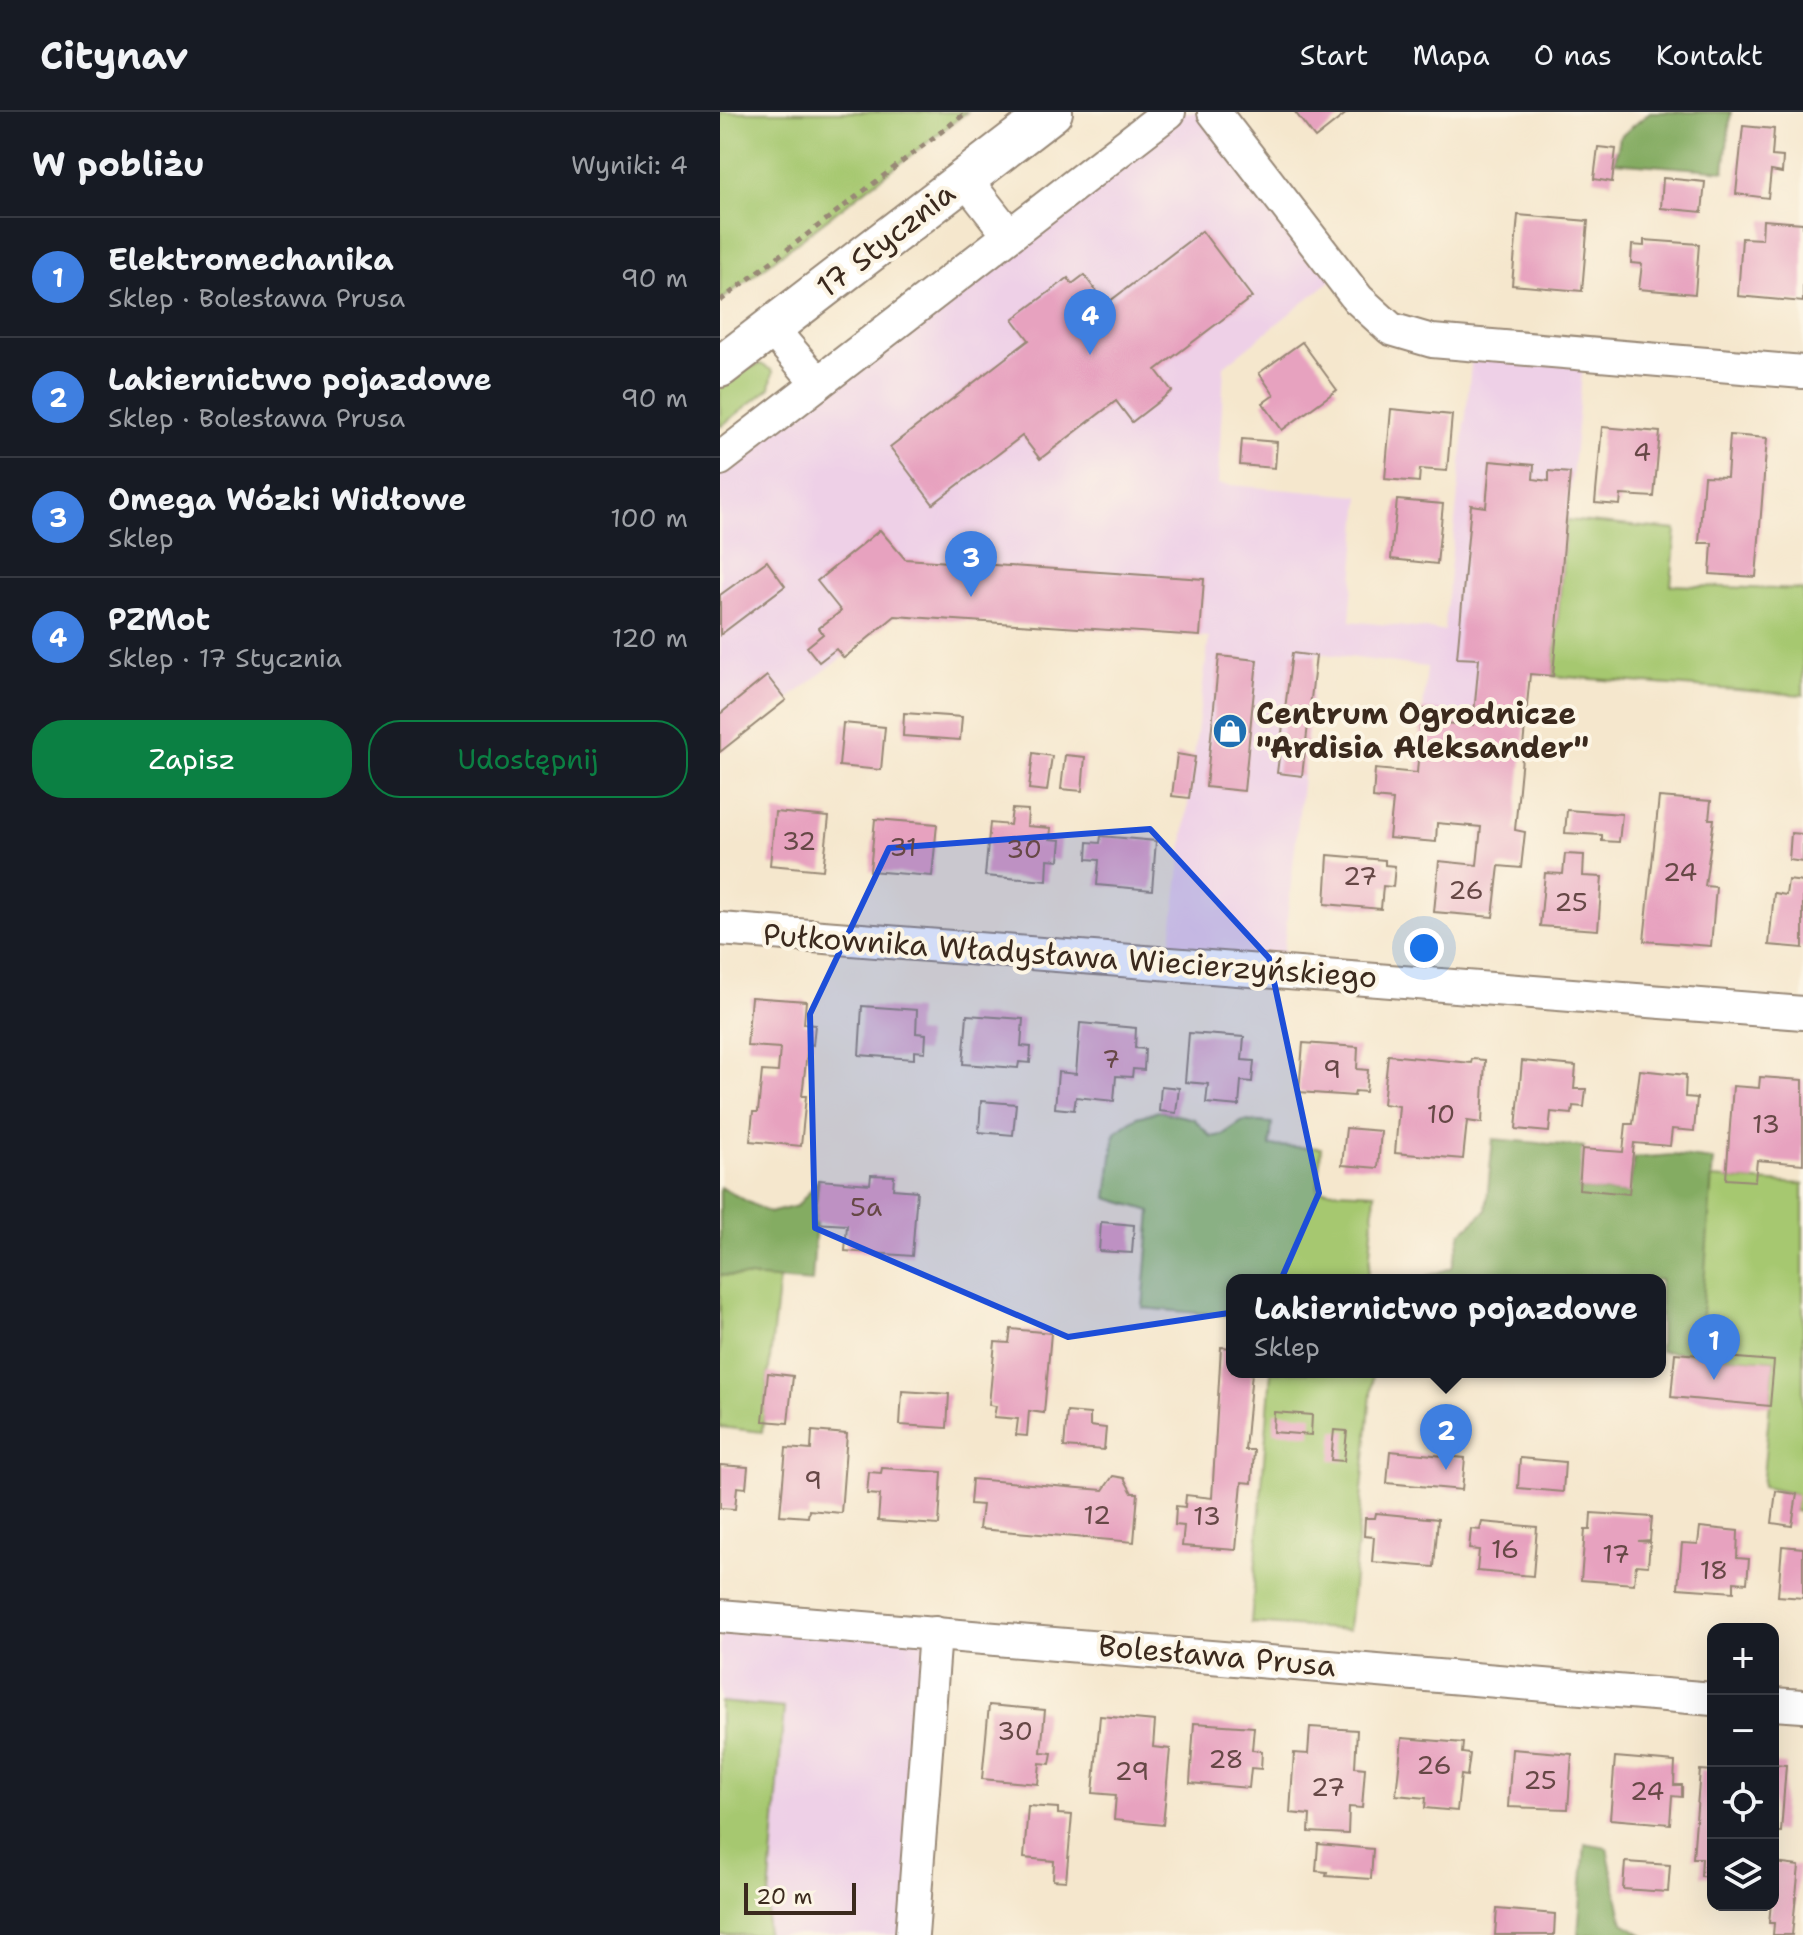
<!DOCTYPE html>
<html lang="pl">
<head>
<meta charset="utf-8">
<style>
	:root { --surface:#171b24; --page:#20242c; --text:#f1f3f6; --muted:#9ea1a6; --line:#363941; --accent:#0b8043 }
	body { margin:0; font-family:"Shantell Sans",sans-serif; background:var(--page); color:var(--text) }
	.controls { position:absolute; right:24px; bottom:24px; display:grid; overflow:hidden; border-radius:16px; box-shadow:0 8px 32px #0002 }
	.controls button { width:72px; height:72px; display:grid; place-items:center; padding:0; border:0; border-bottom:2px solid var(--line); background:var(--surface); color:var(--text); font:40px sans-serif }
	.scale { position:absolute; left:24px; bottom:20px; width:112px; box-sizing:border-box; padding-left:8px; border:4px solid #3b2a1e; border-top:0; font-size:22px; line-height:28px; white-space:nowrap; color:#3b2a1e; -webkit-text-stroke:6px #fcf5e5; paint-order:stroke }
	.you { position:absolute; left:704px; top:836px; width:28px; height:28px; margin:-20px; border:6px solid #fff; border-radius:50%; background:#1a73e8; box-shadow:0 0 0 12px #1a73e833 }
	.badge { display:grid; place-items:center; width:52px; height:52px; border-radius:50%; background:var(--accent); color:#fff; font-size:26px; font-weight:700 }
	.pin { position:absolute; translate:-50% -66px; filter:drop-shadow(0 2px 4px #0008) }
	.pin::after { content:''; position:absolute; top:42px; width:28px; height:24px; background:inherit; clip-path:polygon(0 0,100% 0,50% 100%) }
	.popup { position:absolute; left:506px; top:1162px; width:440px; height:104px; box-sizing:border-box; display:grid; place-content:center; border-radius:16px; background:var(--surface); filter:drop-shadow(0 2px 6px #0005); font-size:26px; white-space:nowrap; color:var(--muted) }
	.popup b { font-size:30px; color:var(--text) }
	.popup::after { content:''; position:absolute; left:50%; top:100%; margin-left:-16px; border:16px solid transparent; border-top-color:var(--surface) }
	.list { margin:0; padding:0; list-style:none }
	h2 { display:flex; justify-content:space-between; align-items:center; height:104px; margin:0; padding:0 32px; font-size:34px }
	h2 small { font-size:26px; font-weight:400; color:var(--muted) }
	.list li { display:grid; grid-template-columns:52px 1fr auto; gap:24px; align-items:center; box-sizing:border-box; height:120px; padding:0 32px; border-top:2px solid var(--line) }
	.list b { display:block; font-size:30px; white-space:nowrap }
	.list p { margin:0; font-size:26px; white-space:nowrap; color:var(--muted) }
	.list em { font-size:26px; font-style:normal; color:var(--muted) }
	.actions { display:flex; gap:16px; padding:24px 32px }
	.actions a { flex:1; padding:18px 0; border:2px solid var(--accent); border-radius:32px; text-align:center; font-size:28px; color:var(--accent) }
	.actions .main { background:var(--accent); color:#fff }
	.icon { flex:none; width:44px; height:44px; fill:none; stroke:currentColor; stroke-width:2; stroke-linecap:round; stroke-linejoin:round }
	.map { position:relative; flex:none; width:1083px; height:1823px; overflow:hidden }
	header { display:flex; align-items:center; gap:48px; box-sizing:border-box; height:112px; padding:0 40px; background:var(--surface); border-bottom:2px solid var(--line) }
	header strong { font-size:38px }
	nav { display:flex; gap:44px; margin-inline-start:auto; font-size:28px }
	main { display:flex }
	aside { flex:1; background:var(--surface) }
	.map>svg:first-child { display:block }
	.built { fill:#eed0e7 }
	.green { fill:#a6c870; stroke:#707947; stroke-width:2 }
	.forest { fill:#84ac62; stroke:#606b40; stroke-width:2 }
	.building { fill:#e7a2bf }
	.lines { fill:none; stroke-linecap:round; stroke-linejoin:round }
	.minor-casing { stroke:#988876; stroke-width:36 }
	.tertiary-casing { stroke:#988876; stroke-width:44 }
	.path { stroke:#988876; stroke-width:5; stroke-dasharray:6 6; stroke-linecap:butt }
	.minor { stroke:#fff; stroke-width:32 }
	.tertiary { stroke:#fff; stroke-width:40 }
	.marked { fill:#1d4ed8; fill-opacity:0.2; stroke:#1d4ed8; stroke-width:6; stroke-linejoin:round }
	.labels { text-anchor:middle; stroke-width:8; stroke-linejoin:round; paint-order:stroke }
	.number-label { font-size:26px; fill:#664846 }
	.street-label { font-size:30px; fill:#3b2a1e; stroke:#fcf5e5 }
	.poi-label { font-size:30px; font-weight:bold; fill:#3b2a1e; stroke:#fcf5e5; text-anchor:start }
</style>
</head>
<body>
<header>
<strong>Citynav</strong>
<nav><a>Start</a><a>Mapa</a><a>O nas</a><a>Kontakt</a></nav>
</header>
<main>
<aside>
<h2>W pobliżu<small>Wyniki: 4</small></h2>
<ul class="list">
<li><span class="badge" style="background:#3f7fe0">1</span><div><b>Elektromechanika</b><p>Sklep · Bolesława Prusa</p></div><em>90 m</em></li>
<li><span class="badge" style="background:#3f7fe0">2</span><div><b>Lakiernictwo pojazdowe</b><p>Sklep · Bolesława Prusa</p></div><em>90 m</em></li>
<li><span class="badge" style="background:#3f7fe0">3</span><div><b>Omega Wózki Widłowe</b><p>Sklep</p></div><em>100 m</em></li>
<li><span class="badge" style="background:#3f7fe0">4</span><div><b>PZMot</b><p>Sklep · 17 Stycznia</p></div><em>120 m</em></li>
</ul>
<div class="actions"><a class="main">Zapisz</a><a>Udostępnij</a></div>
</aside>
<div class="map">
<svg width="1083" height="1823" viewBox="0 0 1083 1823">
	<rect width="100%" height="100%" fill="#fcf5e5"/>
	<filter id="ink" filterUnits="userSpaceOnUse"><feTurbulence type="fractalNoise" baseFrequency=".0125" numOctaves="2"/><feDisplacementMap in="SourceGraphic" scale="16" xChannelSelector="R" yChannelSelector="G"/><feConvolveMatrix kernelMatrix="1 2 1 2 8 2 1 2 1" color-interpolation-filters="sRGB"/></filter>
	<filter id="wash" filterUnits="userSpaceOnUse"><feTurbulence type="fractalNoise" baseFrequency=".006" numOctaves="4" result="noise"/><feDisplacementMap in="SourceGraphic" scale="32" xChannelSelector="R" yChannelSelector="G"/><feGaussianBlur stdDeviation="1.8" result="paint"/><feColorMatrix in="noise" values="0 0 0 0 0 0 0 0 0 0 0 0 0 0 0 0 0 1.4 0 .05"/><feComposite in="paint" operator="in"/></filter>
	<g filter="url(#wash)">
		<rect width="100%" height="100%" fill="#f5e7cd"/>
		<!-- built -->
		<g class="built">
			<polygon points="449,0 494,0 619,162 504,254 498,372 640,384 630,509 724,519 753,233 864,242 833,564 810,563 795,718 718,711 716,730 691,729 707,555 597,541 561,860 448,851 489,525 175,504 0,640 0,347"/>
			<polygon points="0,1504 215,1521 192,1823 0,1823"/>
		</g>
		<!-- green -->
		<g class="green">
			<polygon points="0,0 247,0 0,189"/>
			<polygon points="41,252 53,259 50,276 0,315 0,276 22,258"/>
			<polygon points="846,408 956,418 951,473 1083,478 1083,583 833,564"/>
			<polygon points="439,999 474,1007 491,1025 502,1023 523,1009 552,1011 550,1034 601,1036 598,1078 655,1081 648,1168 512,1168 512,1204 423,1196 431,1099 387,1086 395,1020 417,1005"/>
			<polygon points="991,1066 1083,1072 1083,1400 1074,1399 1076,1382 1042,1375 1054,1249 979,1243"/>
			<polygon points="0,1163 59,1166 42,1320 0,1315"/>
			<polygon points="551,1260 653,1260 629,1518 531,1511"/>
			<polygon points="0,1590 64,1596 46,1823 0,1823"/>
		</g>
		<!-- forest -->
		<g class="forest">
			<polygon points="930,0 1011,0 1004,59 895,50 900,25"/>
			<polygon points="773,1027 864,1035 859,1077 908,1082 914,1046 953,1043 993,1048 979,1243 940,1239 940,1168 696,1168 732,1156 741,1121 766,1099"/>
			<polygon points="99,1068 92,1170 0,1163 0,1075 49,1101 77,1094"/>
			<polygon points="865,1732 887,1736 903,1811 924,1823 858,1823"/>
		</g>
		<g id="blocks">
			<!-- building -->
			<g class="building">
				<polygon points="575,0 628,0 595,26"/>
				<polygon points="1023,14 1054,17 1052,44 1063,45 1062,61 1051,59 1048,86 1016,82"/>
				<polygon points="878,35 896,37 892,70 874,67"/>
				<polygon points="943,66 985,70 982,100 941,96"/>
				<polygon points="798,103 868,109 862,179 792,173"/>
				<polygon points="1043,108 1083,111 1083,190 1018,184 1022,126 1042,127"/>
				<polygon points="482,119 532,185 436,258 452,279 412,310 396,289 320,347 302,324 213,392 170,335 309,228 293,207 348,166 352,172 364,163 386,192"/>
				<polygon points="924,128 979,132 975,182 919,177 922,152 911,151 912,133 924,134"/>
				<polygon points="582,230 617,278 562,318 543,291 554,283 539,261"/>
				<polygon points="671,297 732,303 727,359 700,357 699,370 665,367"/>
				<polygon points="882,315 940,320 934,385 901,383 900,393 875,391"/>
				<polygon points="1010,323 1047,326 1036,465 990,462 992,431 979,431 984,364 1007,365"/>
				<polygon points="522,327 557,330 555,356 520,353"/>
				<polygon points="770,349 814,353 813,367 829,369 829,359 850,361 833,564 810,562 795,718 805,720 801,756 779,754 773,805 714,800 719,749 757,753 761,715 717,711 716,730 669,726 673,688 653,686 655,657 697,661 702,597 723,599 722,611 753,613 759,547 737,546 751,393 766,395"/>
				<polygon points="677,388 723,392 717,452 671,447"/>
				<polygon points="160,418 185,447 484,467 480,524 175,504 124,546 116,537 99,550 87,535 103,522 99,516 121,499 97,469"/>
				<polygon points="47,449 65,474 0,523 0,483"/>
				<polygon points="572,541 596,544 582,664 557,661"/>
				<polygon points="499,544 537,548 524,679 486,675"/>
				<polygon points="47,564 66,588 0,640 0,602"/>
				<polygon points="184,601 242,605 240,628 183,624"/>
				<polygon points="123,611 165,615 161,658 119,654"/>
				<polygon points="313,641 332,644 327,679 309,677"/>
				<polygon points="457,642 475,645 469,686 452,684"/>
				<polygon points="345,643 365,645 362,679 341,677"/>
				<polygon points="939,685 991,689 989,707 994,707 985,774 996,775 991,834 924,829"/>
				<polygon points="292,697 308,698 307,714 331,716 330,727 341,728 339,748 328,747 327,769 265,764 270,711 290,713"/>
				<polygon points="847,698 902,702 899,730 882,729 882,723 845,721"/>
				<polygon points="55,700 109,705 103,758 50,753"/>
				<polygon points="155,707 217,712 212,764 150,759"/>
				<polygon points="1071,721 1083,722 1083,750 1069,748"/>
				<polygon points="381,724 436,729 432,778 377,773 379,748 367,747 368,730 380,731"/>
				<polygon points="845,742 864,743 863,764 882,765 878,818 820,814 825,761 843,762"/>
				<polygon points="608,743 665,748 665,753 675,754 673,775 663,774 661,797 605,792"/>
				<polygon points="1068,768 1083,770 1083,836 1049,833 1054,781 1066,783"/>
				<polygon points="31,885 86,889 84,912 95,913 93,933 88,932 82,984 86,984 81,1034 30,1029 33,1000 38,1000 42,959 58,960 60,936 27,934"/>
				<polygon points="142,894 197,898 196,921 206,922 205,940 194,939 194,947 139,943"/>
				<polygon points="247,903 303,907 301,934 311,935 310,951 299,950 298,956 243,952"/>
				<polygon points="360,911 416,916 415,936 425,937 424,958 413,957 412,965 396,964 394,989 356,985 354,998 335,996 338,960 356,962"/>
				<polygon points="469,921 524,925 522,948 534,949 532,970 521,969 519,994 486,991 488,972 465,970"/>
				<polygon points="583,931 638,935 637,957 648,958 646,980 635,979 634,984 579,980"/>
				<polygon points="668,943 751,951 752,947 765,948 762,1011 747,1009 743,1047 675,1041 679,994 663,992"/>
				<polygon points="802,949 856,954 854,977 866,977 864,995 853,994 852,1002 831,1000 829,1020 796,1017"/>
				<polygon points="920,958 966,963 965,985 977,986 974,1019 952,1017 950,1034 914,1031 909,1082 859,1077 862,1037 903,1040 906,1012 913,1012"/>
				<polygon points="1040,965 1083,968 1083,1052 1037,1048 1035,1069 1006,1067 1013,974 1039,976"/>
				<polygon points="441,974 459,976 456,1001 439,999"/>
				<polygon points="261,989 296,992 293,1023 259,1020"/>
				<polygon points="626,1016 661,1019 658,1056 622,1053"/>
				<polygon points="151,1063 174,1064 173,1077 197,1079 192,1144 125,1139 127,1113 95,1111 99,1068 150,1072"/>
				<polygon points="381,1110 414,1113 412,1141 379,1139"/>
				<polygon points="291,1217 331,1221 324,1301 309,1299 307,1324 296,1323 298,1307 274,1305 276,1294 269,1293 275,1230 289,1231"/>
				<polygon points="501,1235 512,1236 512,1260 532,1260 525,1338 534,1338 532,1371 522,1370 516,1438 462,1434 464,1414 455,1413 456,1394 465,1395 466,1383 492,1386"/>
				<polygon points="955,1241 1054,1249 1050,1294 951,1285"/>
				<polygon points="48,1261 73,1264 68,1311 43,1309"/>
				<polygon points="182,1279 229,1282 227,1316 180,1313"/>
				<polygon points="347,1300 370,1302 370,1314 386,1316 384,1338 344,1335"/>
				<polygon points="554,1300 592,1303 591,1323 553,1320"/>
				<polygon points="614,1318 627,1319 624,1349 611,1348"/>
				<polygon points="92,1319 127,1322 121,1401 89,1398 88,1405 60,1403 66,1336 91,1338"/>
				<polygon points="670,1339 745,1346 742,1378 667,1371"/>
				<polygon points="800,1346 845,1350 843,1380 798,1376"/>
				<polygon points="0,1353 28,1355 26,1376 17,1375 15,1397 0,1396"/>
				<polygon points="162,1356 222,1360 219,1413 158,1409 160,1383 147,1382 149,1360 161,1361"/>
				<polygon points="393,1364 404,1366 412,1381 418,1381 414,1430 259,1417 262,1393 250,1392 252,1367 383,1378"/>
				<polygon points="1056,1379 1077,1382 1072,1414 1052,1411"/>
				<polygon points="656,1401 718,1407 714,1455 652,1450 654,1425 644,1424 645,1406 655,1406"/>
				<polygon points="871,1401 932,1405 930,1428 918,1429 930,1430 928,1454 916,1453 914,1472 861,1468 865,1418 870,1418"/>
				<polygon points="762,1410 817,1415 813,1464 757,1459 759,1438 749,1437 751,1417 760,1418"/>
				<polygon points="980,1415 1018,1419 1017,1446 1029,1447 1027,1471 1014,1470 1014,1480 958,1476 962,1431 978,1432"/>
				<polygon points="1062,1434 1083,1436 1083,1486 1058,1484"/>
				<polygon points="269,1593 325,1598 321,1640 332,1641 330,1652 320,1651 318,1672 262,1667"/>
				<polygon points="380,1604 435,1609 433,1635 450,1637 443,1713 394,1708 396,1683 373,1681"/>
				<polygon points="474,1611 534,1615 532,1638 542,1639 541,1657 531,1656 529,1676 470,1671"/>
				<polygon points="590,1615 637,1618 635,1655 645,1656 642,1696 629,1695 628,1722 589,1720 590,1703 570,1701 574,1641 588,1642"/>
				<polygon points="682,1626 743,1631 742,1641 750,1642 747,1664 741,1663 737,1699 705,1696 706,1686 676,1683"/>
				<polygon points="792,1637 852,1642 848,1697 788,1695"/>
				<polygon points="895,1645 955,1650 954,1673 962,1673 962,1685 952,1684 950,1712 890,1707"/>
				<polygon points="1053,1652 1066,1653 1061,1720 1053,1720"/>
				<polygon points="980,1658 993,1659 993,1765 981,1764 982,1746 973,1746"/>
				<polygon points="308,1694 338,1696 338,1702 352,1703 346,1769 333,1768 334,1749 304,1746"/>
				<polygon points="598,1732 653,1737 651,1767 606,1764 607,1760 596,1759"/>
				<polygon points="905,1750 950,1753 948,1780 903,1777"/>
				<polygon points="1055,1751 1079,1754 1072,1823 1053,1823 1054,1811 1049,1811"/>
				<polygon points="777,1797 835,1802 834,1823 775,1823"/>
			</g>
		</g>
	</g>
	<g filter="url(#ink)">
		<use href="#blocks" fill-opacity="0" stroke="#988876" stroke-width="2"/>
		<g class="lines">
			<!-- minor casing -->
			<g class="minor-casing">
				<g id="minor">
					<polyline points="494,0 638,187 671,217 712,229 1083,260"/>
					<polyline points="245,67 289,123"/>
					<polyline points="51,216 98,271"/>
					<polyline points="0,347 449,0"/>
					<polyline points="0,817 1083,901"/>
					<polyline points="0,1504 993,1587"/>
					<polyline points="1053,1592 1083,1594"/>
					<polyline points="192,1823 215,1521"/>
				</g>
			</g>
			<!-- tertiary casing -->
			<g class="tertiary-casing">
				<polyline id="tertiary" points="0,255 332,0"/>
			</g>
			<!-- path -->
			<polyline class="path" points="0,189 247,0"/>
			<!-- minor -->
			<use href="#minor" class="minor"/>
			<!-- tertiary -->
			<use href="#tertiary" class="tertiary"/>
		</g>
	</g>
	<!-- marked area -->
	<path class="marked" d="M430,717L549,846L599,1081L549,1195L348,1225L95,1116L90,902L169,736Z"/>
	<!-- icons -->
	<defs>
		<g id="shop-disc" transform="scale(1.8)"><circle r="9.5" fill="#1f6fb2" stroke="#fcf5e5"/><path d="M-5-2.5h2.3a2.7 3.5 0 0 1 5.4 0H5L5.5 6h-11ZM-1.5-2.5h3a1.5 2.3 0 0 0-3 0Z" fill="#fff"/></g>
	</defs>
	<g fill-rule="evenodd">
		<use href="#shop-disc" x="510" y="619"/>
	</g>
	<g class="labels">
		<!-- number labels -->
		<g class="number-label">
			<text x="922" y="349">4</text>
			<text x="79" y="738">32</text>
			<text x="183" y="744">31</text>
			<text x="304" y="746">30</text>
			<text x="960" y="769">24</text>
			<text x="640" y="773">27</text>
			<text x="746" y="787">26</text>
			<text x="851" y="799">25</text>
			<text x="391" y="956">7</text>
			<text x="612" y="966">9</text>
			<text x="721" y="1011">10</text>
			<text x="1046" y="1021">13</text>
			<text x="146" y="1104">5a</text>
			<text x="93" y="1377">9</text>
			<text x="377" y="1412">12</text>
			<text x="487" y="1413">13</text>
			<text x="785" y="1446">16</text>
			<text x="896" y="1451">17</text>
			<text x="994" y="1467">18</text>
			<text x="295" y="1628">30</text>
			<text x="506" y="1656">28</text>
			<text x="714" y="1662">26</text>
			<text x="412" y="1668">29</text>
			<text x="820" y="1677">25</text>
			<text x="608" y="1684">27</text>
			<text x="927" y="1688">24</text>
		</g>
		<!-- street labels -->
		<g class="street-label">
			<text transform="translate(166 128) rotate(-38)" y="10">17 Stycznia</text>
			<text transform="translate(350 844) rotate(4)" y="10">Pułkownika Władysława Wiecierzyńskiego</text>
			<text transform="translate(497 1544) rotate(5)" y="10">Bolesława Prusa</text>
		</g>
		<!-- poi labels -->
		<g class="poi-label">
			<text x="536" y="612">Centrum Ogrodnicze<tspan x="536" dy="34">"Ardisia Aleksander"</tspan></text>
		</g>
	</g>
</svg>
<div class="controls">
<button>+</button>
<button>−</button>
<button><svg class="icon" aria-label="locate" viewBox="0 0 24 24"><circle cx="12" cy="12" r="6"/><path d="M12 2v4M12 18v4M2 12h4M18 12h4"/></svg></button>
<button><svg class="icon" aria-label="layers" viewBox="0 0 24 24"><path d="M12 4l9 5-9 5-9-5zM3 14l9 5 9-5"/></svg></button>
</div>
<div class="scale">20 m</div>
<div class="you"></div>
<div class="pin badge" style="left:994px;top:1268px;background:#3f7fe0">1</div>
<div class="pin badge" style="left:726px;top:1358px;background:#3f7fe0">2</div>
<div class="popup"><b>Lakiernictwo pojazdowe</b>Sklep</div>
<div class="pin badge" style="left:251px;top:485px;background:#3f7fe0">3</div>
<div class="pin badge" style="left:370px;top:243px;background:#3f7fe0">4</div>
</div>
</main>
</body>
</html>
